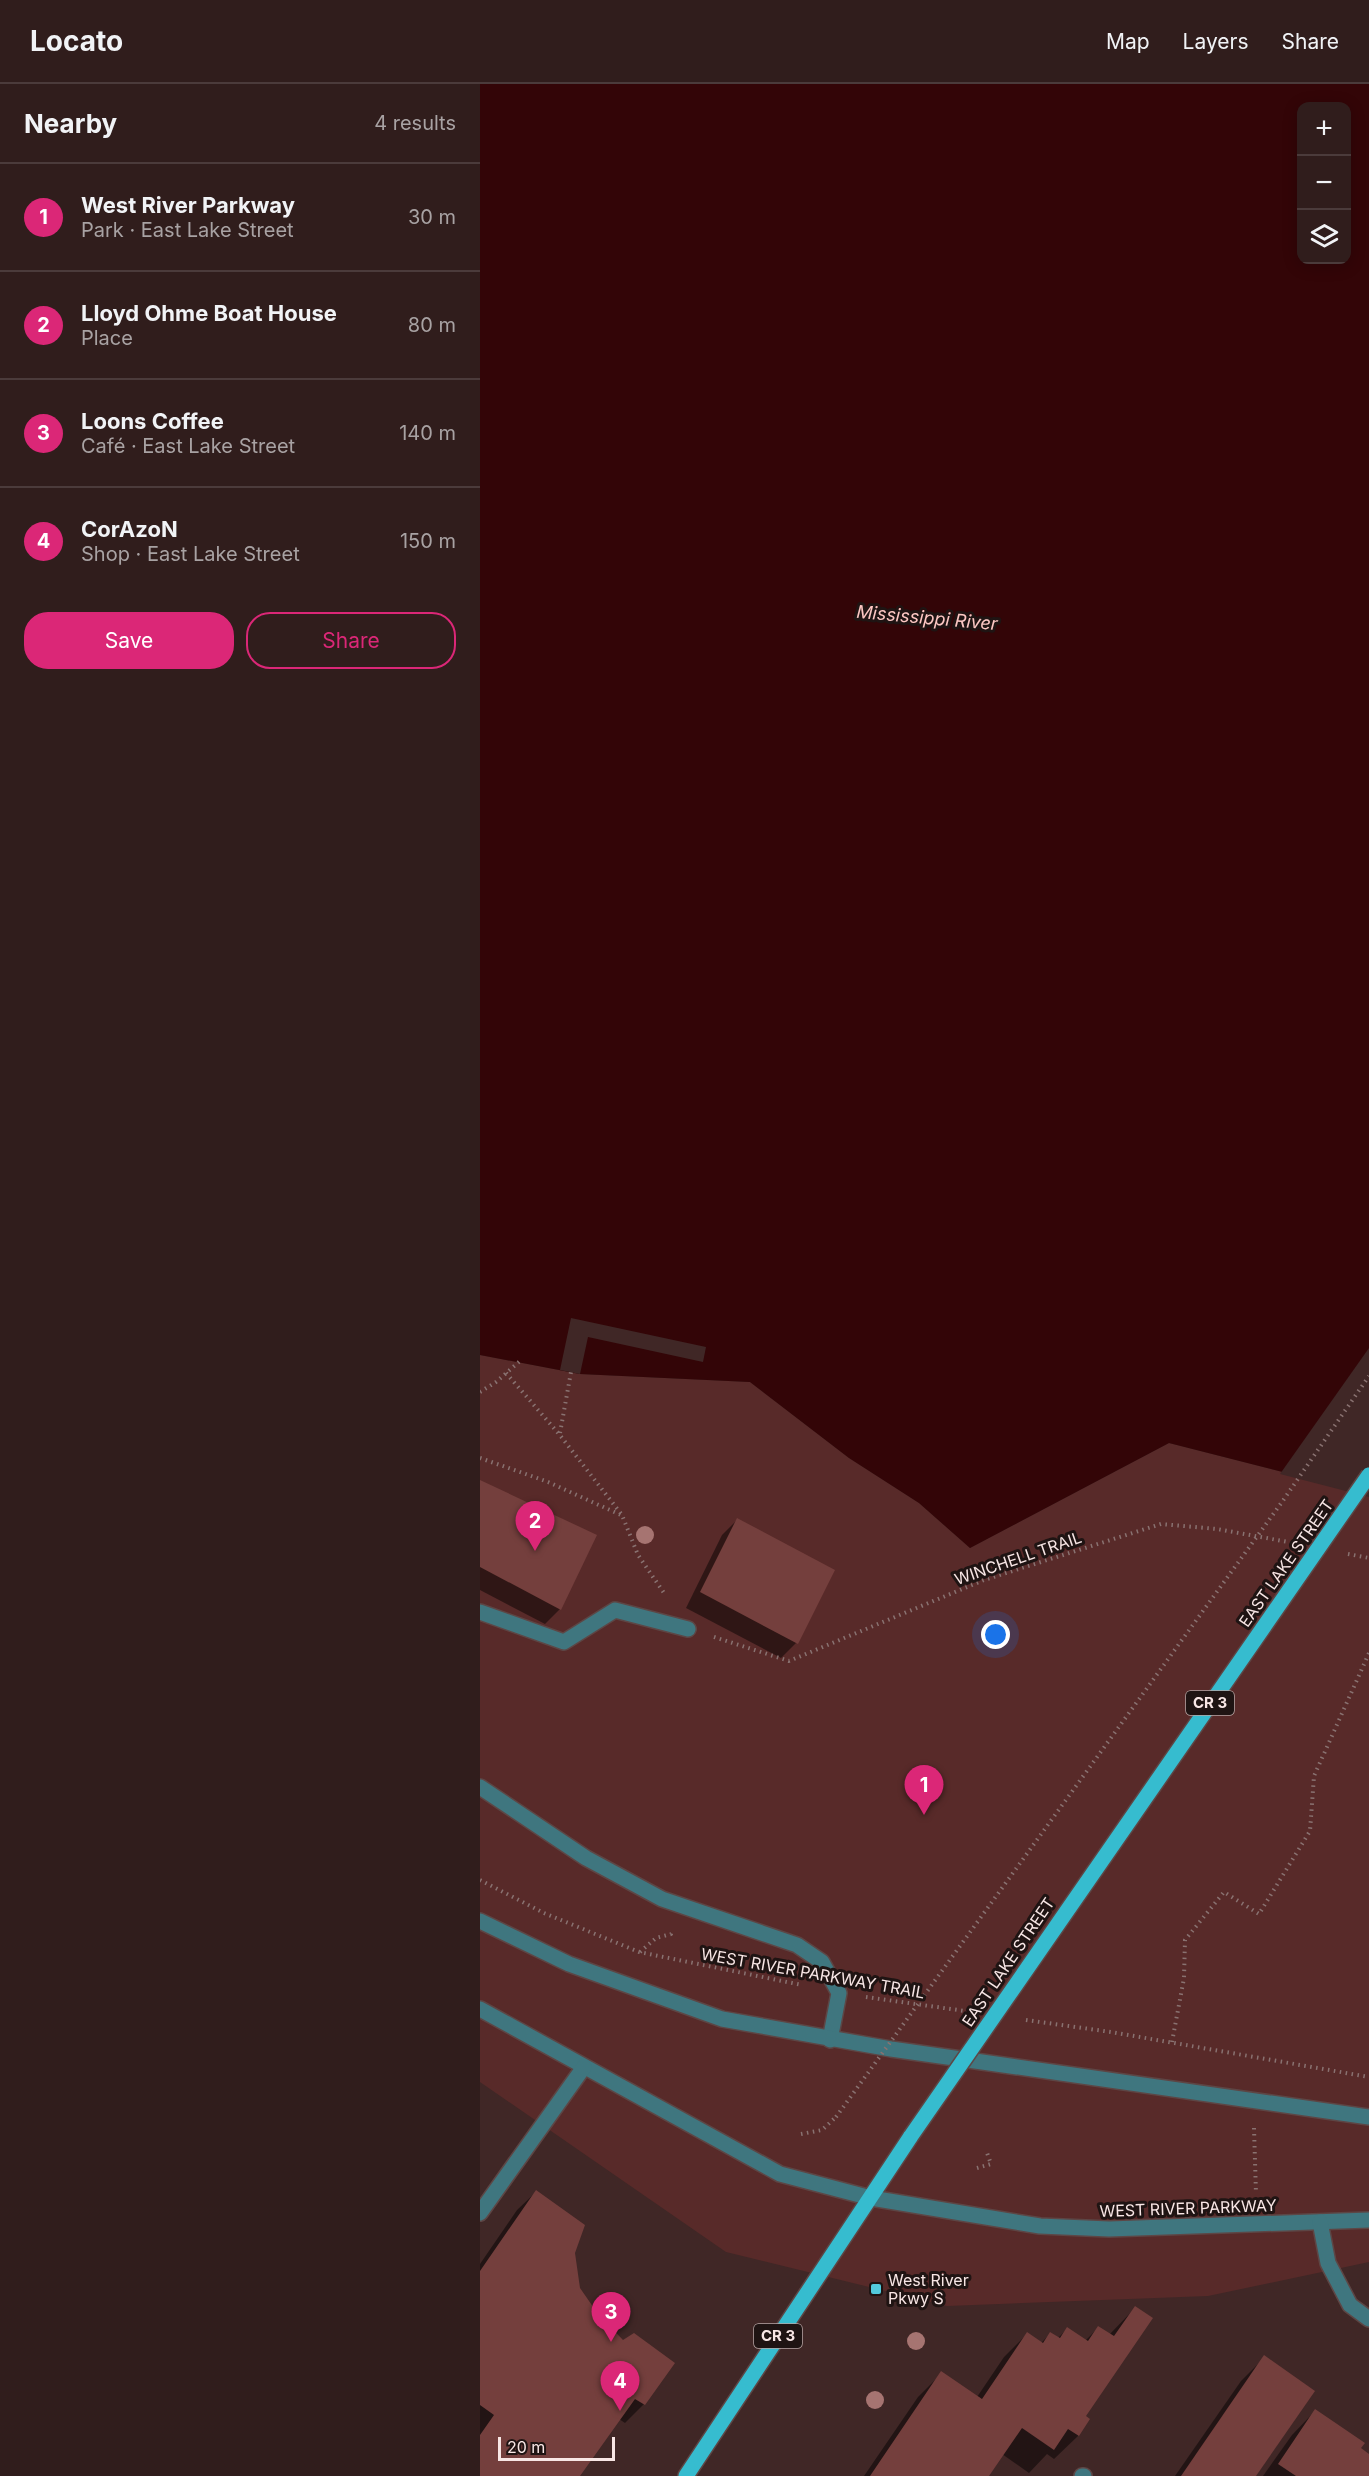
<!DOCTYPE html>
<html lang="en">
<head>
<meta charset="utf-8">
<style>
	:root { --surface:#301d1c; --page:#3c2a29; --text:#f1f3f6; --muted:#a8a2a3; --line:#4b3b3b; --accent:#db2777 }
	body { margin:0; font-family:Inter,sans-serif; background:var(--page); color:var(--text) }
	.controls { position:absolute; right:18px; top:18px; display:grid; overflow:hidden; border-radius:12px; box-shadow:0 3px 15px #0003 }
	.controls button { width:54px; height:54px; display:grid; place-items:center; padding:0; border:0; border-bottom:2px solid var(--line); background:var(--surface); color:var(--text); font:30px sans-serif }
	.scale { position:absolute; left:18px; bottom:15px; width:117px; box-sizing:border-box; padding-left:6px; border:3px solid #f8e6e5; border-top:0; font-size:16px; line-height:21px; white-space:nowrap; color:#f8e6e5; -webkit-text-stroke:4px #1f1413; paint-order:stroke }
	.you { position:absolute; left:516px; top:1551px; width:21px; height:21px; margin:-15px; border:4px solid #fff; border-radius:50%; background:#1a73e8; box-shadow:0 0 0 9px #1a73e833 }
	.badge { display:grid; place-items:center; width:39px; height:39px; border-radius:50%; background:var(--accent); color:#fff; font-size:20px; font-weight:700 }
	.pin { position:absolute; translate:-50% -50px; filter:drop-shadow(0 2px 3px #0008) }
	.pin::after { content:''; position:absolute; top:32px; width:21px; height:18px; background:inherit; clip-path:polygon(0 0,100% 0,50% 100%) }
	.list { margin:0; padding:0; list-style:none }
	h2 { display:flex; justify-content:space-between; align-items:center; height:78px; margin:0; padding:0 24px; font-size:26px }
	h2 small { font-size:20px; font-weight:400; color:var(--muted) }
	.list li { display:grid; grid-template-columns:39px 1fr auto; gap:18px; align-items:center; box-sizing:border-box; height:108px; padding:0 24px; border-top:2px solid var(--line) }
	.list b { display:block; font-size:22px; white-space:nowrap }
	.list p { margin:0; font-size:20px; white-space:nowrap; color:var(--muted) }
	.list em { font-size:20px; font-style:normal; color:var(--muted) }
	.actions { display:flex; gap:12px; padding:18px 24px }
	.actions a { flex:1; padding:14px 0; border:2px solid var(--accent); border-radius:24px; text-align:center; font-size:21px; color:var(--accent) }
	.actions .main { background:var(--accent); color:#fff }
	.icon { flex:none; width:33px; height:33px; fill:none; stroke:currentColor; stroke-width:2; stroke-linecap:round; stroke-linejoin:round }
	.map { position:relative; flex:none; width:889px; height:2392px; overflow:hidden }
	header { display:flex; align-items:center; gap:36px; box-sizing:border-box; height:84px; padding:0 30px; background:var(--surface); border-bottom:2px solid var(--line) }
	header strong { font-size:28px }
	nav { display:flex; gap:33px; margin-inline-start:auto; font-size:21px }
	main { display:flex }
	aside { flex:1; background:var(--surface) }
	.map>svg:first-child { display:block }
	.green { fill:#582a29 }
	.water { fill:#330507; fill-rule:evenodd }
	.pier { fill:#402726 }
	.shadow { fill:#0007 }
	.building { fill:#743f3d }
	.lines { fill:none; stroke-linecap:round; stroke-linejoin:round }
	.service-casing { stroke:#5d4645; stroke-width:18 }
	.minor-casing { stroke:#5d4645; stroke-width:18 }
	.primary-casing { stroke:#5d4645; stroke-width:18 }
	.path { stroke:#897271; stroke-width:4; stroke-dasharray:1.5 4.5; stroke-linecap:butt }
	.service { stroke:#3f767f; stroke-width:15 }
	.minor { stroke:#3f767f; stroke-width:15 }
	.primary { stroke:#36bccf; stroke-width:15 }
	.primary-bridge-casing { stroke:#5d4645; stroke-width:18; stroke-linecap:butt }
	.path-bridge { stroke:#897271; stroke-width:4; stroke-dasharray:1.5 4.5; stroke-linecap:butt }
	.primary-bridge { stroke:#36bccf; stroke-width:15 }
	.tree { fill:#a67471 }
	.poi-dot { fill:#53cadc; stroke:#1f1413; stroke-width:2 }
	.labels { text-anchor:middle; stroke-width:6; stroke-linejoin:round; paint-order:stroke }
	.shield { fill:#1f1413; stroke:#b7a7a6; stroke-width:1.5 }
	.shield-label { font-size:15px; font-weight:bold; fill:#f8e6e5 }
	.street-label { font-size:16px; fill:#f8e6e5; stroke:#1f1413 }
	.poi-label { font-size:16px; fill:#f8e6e5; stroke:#1f1413; text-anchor:start }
	.water-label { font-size:18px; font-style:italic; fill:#fdc7c3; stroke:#1f1413 }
</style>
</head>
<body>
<header>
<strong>Locato</strong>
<nav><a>Map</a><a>Layers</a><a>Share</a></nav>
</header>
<main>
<aside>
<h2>Nearby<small>4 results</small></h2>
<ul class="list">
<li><span class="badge">1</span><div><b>West River Parkway</b><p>Park · East Lake Street</p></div><em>30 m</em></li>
<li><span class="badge">2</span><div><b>Lloyd Ohme Boat House</b><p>Place</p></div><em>80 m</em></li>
<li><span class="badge">3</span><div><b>Loons Coffee</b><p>Café · East Lake Street</p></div><em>140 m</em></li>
<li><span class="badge">4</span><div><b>CorAzoN</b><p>Shop · East Lake Street</p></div><em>150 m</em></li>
</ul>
<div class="actions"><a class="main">Save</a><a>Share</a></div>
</aside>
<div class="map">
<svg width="889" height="2392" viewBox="0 0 889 2392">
	<rect width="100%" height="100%" fill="#402726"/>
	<!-- green -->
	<polygon class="green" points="0,1271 100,1290 270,1298 369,1374 439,1419 490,1464 689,1359 889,1410 889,2178 728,2212 467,2222 246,2168 0,1998"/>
	<!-- water -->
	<path class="water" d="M0,0H889V1410L689,1359L490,1464L439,1419L369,1374L270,1298L100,1290L0,1271ZM822,22H866V176H822Z"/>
	<!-- pier -->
	<g class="pier">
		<polygon points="91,1234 226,1263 223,1278 108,1253 100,1290 80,1286"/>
		<polygon points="889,1264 889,1413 800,1390"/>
	</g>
	<!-- shadow -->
	<g class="shadow">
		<polygon points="0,1398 80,1525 65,1540 0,1506"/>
		<polygon points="257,1436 316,1559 301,1574 206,1524 242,1451"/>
		<polygon points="56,2108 94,2168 99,2204 117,2231 143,2258 164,2320 145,2339 139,2335 99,2392 0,2392 0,2180 37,2126"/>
		<polygon points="655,2224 604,2333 608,2336 598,2352 574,2375 567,2370 549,2389 522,2370 508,2392 384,2392 438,2313 462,2289 497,2313 524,2273 547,2250 561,2259 571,2249 578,2254 587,2245 605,2257 618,2244 629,2251"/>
		<polygon points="785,2273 774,2392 695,2392 761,2297"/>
		<polygon points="835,2327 889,2372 889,2392 783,2392 812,2351"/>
	</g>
	<!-- building -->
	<g class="building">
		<polygon points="0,1396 117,1451 81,1526 0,1483"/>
		<polygon points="257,1434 355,1486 318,1560 220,1508"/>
		<polygon points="56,2106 105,2141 95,2169 100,2204 118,2230 143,2256 154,2249 195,2279 165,2321 155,2315 100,2392 0,2392 0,2351 14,2331 0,2321 0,2187"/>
		<polygon points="655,2222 673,2234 606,2332 610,2335 599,2352 588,2345 574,2366 542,2344 509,2392 390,2392 461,2287 502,2315 547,2248 563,2259 570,2248 580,2254 587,2243 608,2257 618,2242 634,2252"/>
		<polygon points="784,2271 835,2307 776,2392 701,2392"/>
		<polygon points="835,2325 885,2359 881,2364 889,2370 889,2392 816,2392 798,2380"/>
	</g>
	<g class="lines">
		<!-- service casing -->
		<g class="service-casing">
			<g id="service">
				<polyline points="0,1528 84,1558 135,1526 208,1545"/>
				<polyline points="0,1703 106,1774 182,1815 317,1861 342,1878 359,1909 350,1956"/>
				<polyline points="602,2392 604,2392"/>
			</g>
		</g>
		<!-- minor casing -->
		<g class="minor-casing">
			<g id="minor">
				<polyline points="0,1837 89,1880 242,1935 411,1965 889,2033"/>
				<polyline points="0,1925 300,2090 391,2114 560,2142 629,2145 889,2136"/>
				<polyline points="0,2129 104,1983"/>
				<polyline points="840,2138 848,2179 870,2221 889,2235"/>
			</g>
		</g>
		<!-- primary casing -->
		<g class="primary-casing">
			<polyline id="primary" points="206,2392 431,2052"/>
		</g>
		<!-- path -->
		<g class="path">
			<polyline points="26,1289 79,1350 142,1431 158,1471 184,1509"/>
			<polyline points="0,1308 16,1298 40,1277"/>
			<polyline points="80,1349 91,1288"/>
			<polyline points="0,1374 68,1398 141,1431"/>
			<polyline points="868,1470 889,1474"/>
			<polyline points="234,1553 309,1577 504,1496 681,1440 737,1445 808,1458"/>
			<polyline points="0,1796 64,1829 159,1868 322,1901"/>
			<polyline points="160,1868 176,1854 191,1850 192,1847"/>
			<polyline points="386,1913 485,1927"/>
			<polyline points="546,1936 631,1948 889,1993"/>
			<polyline points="692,1958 704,1894 705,1856 744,1808 779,1830 830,1747 834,1692 889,1569"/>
			<polyline points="774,2044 776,2110"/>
			<polyline points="321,2050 342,2046 356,2033"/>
			<polyline points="497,2084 511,2080 506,2066"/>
		</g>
		<!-- service -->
		<use href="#service" class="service"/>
		<!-- minor -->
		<use href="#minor" class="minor"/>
		<!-- primary -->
		<use href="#primary" class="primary"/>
		<!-- primary-bridge casing -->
		<g class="primary-bridge-casing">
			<polyline id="primary-bridge" points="431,2052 889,1391"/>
		</g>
		<!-- path-bridge -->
		<polyline class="path-bridge" points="356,2033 802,1418 889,1292"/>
		<!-- primary-bridge -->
		<use href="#primary-bridge" class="primary-bridge"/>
	</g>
	<!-- trees -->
	<g class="tree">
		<circle cx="165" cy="1451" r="9"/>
		<circle cx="436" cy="2257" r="9"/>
		<circle cx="395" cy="2316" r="9"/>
	</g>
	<!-- markers -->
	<rect class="poi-dot" x="390" y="2199" width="12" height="12" rx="3"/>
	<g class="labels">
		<!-- shield labels -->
		<g class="shield">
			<rect x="706" y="1607" width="48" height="24" rx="4.5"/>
			<rect x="274" y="2240" width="48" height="24" rx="4.5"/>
		</g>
		<g class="shield-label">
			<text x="730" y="1624">CR 3</text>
			<text x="298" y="2257">CR 3</text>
		</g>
		<!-- street labels -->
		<g class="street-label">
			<text transform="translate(538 1474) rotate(-19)" y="6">WINCHELL TRAIL</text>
			<text transform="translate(806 1479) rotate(-55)" y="6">EAST LAKE STREET</text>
			<text transform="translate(528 1878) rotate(-56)" y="6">EAST LAKE STREET</text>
			<text transform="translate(333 1889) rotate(10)" y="6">WEST RIVER PARKWAY TRAIL</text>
			<text transform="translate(708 2124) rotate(-2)" y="6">WEST RIVER PARKWAY</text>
		</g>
		<!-- poi labels -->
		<g class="poi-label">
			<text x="408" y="2202">West River<tspan x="408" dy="18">Pkwy S</tspan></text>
		</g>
		<!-- water labels -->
		<g class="water-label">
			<text transform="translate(447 534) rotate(5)" y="6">Mississippi River</text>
		</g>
	</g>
</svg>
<div class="controls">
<button>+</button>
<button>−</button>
<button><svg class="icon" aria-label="layers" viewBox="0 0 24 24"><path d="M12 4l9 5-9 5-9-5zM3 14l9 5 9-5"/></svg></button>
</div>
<div class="scale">20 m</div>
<div class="you"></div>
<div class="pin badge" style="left:444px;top:1731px">1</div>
<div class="pin badge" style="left:55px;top:1467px">2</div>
<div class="pin badge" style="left:131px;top:2258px">3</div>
<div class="pin badge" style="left:140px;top:2327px">4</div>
</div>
</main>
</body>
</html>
